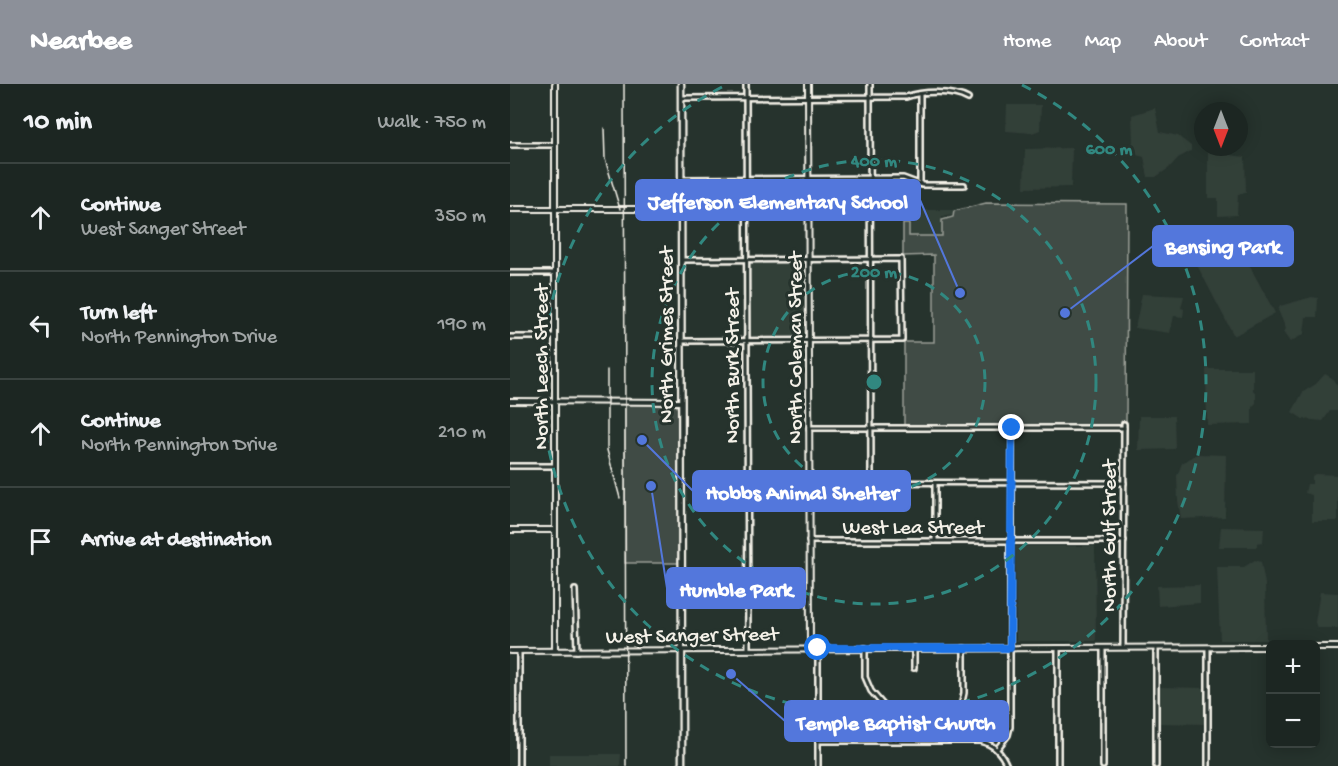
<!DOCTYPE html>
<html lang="en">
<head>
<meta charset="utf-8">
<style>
	:root { --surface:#1c2622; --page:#252e2a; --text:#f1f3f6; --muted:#a0a5a5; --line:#3a4340; --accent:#8c9099 }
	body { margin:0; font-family:"Gochi Hand",sans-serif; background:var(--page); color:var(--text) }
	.controls { position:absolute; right:18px; bottom:18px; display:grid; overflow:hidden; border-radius:9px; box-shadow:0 3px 15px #0003 }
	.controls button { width:54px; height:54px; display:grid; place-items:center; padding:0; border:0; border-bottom:2px solid var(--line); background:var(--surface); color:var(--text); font:30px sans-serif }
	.compass { position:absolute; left:684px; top:18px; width:54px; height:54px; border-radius:50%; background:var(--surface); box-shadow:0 3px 15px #0003; rotate:180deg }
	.stop { position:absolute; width:18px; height:18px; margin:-14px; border:4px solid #1a73e8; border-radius:50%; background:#fff }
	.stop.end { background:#1a73e8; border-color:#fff; box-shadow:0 2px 6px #0008 }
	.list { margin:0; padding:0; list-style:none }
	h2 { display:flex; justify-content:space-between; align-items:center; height:78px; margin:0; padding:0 24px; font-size:26px }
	h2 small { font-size:20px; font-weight:400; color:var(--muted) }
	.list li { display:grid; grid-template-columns:39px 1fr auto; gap:18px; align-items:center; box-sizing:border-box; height:108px; padding:0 24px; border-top:2px solid var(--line) }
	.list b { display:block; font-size:22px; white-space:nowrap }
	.list p { margin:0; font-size:20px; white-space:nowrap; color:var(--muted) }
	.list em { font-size:20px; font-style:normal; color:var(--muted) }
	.icon { flex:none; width:33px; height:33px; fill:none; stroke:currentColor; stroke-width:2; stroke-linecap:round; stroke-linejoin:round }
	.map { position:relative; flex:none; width:828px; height:682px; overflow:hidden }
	header { display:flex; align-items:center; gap:36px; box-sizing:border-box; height:84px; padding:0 30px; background:var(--accent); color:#fff }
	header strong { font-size:28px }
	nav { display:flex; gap:33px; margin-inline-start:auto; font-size:21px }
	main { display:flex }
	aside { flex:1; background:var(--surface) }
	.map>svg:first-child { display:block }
	.built { fill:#333f39 }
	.green { fill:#414b45; stroke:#9a9e96; stroke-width:1.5 }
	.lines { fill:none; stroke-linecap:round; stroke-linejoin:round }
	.street-casing { stroke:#f4f1e8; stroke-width:8 }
	.secondary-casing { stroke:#f4f1e8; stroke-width:8 }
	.primary-casing { stroke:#f4f1e8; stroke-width:9 }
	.street { stroke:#26332d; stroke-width:3 }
	.secondary { stroke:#26332d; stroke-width:4 }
	.primary { stroke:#26332d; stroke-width:4.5 }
	.rail { stroke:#f4f1e8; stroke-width:1.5 }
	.route { stroke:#1a73e8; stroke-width:8 }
	.ring { fill:none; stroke:#318880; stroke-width:3; stroke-dasharray:10 8 }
	.labels { text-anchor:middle; stroke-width:6; stroke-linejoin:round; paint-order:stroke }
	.street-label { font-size:21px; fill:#f4f1e8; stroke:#26332d }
	.centre { fill:#318880; stroke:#26332d; stroke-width:3 }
	.ring-label { font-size:18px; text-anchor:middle; font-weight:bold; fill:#318880; stroke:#26332d; stroke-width:6; stroke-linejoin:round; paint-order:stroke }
	.leader { fill:none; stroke:#5377dc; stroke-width:2 }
	.callout-dot { fill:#5377dc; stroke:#26332d; stroke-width:2 }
	.callout { fill:#5377dc; stroke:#5377dc; stroke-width:2 }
	.callout-label { font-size:22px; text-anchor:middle; font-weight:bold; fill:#fff }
</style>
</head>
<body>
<header>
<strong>Nearbee</strong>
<nav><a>Home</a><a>Map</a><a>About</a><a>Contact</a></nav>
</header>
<main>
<aside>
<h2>10 min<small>Walk · 750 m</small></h2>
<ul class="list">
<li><svg class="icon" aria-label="ahead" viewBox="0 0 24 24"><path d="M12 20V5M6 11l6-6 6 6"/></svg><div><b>Continue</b><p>West Sanger Street</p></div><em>350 m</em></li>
<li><svg class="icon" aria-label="left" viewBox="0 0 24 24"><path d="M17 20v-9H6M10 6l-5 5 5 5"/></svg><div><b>Turn left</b><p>North Pennington Drive</p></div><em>190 m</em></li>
<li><svg class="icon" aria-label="ahead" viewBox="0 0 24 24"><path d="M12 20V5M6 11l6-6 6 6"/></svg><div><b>Continue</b><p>North Pennington Drive</p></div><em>210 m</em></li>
<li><svg class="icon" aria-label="arrive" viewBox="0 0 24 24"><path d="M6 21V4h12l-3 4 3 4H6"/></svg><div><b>Arrive at destination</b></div></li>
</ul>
</aside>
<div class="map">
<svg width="828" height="682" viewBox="0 0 828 682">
	<rect width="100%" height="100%" fill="#26332d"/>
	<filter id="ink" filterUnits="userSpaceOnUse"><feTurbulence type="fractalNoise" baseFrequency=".0167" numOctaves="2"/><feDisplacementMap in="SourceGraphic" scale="12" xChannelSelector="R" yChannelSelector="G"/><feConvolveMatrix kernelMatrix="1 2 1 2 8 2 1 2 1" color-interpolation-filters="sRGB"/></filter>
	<g filter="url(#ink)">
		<!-- built -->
		<g class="built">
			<polygon points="497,21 531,21 530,46 522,49 496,47"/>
			<polygon points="645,24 650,48 668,52 681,62 681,67 668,74 659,84 646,93 638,93 634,73 619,69 618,64 623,58 622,31"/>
			<polygon points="562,64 561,103 514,104 515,65"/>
			<polygon points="698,68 735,73 736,109 728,110 727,131 708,132 708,114 698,114"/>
			<polygon points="399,126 443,126 443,131 432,133 432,152 399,152"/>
			<polygon points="723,151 765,229 724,252 687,181 687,173"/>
			<polygon points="240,179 296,179 295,252 241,252"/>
			<polygon points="632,210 674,212 671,224 674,225 673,233 664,232 660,249 625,244"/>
			<polygon points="802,213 808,214 807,233 796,233 794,250 780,258 773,248 776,245 768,226 770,222"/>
			<polygon points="696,285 743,285 743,306 746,310 746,319 742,323 742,340 697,341"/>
			<polygon points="815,290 822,294 828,303 828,327 820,327 813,337 793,335 782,328 793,308 806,300"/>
			<polygon points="629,332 664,332 665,365 628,366"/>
			<polygon points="687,370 716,371 715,433 671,435 668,417 667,392 672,379"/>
			<polygon points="805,390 828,391 828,437 802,437 802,411 795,409 797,400 802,400 802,392"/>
			<polygon points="711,443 754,444 753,458 747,459 747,463 709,463"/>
			<polygon points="505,462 585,462 586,557 506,557"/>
			<polygon points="745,476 751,478 755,500 756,556 710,556 707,483 734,483"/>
			<polygon points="690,501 690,519 648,522 647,502"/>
			<polygon points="810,508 828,509 828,544 807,544 805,538"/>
			<polygon points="650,603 695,604 695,640 649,639"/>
			<polygon points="39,670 111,670 110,682 39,682"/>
		</g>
		<!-- green -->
		<g class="green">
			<polygon points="476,119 617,120 616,341 394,341 394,258 424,258 424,171 393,172 393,140 399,140 399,152 432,152 432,136 443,133 444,127"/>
			<polygon points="115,320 163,320 166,321 168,324 168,479 115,479"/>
		</g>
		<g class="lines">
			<!-- street casing -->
			<g class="street-casing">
				<g id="street">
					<polyline points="236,0 238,564"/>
					<polyline points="360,0 361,399"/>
					<polyline points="410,10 410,100"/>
					<path d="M171,14L396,13C413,7 442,6 458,15"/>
					<polyline points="0,61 44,61"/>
					<polyline points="171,95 393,94 412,101 454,101"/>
					<polyline points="0,189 44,189"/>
					<polyline points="0,253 45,253"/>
					<polyline points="171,257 392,256 391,175 171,176"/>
					<polyline points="299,344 614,344"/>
					<polyline points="502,344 502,457"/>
					<polyline points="0,382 45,382"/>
					<polyline points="236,398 614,399"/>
					<polyline points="299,457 614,457"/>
					<polyline points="425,457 425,399"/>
					<polyline points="65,506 67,567"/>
					<polyline points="613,563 614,340"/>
					<polyline points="355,564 355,593 361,607 380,629 383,656"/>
					<polyline points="404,564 404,584"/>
					<polyline points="548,564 548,682"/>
					<polyline points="698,564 698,682"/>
					<polyline points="9,567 9,682"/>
					<polyline points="446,656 447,641 454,609 454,564"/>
					<path d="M308,657H470C484,660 492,669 497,682"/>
					<polyline points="487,665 498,651 500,643 500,458"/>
					<polyline points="308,682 308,566"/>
					<polyline points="593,682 593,564"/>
					<polyline points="646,682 646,564"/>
				</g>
			</g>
			<!-- secondary casing -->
			<g class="secondary-casing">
				<g id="secondary">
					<polyline points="45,0 45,566"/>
					<polyline points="298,0 300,564"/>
					<polyline points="0,125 171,125"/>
					<polyline points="0,317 171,318"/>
					<polyline points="0,446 45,446"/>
					<polyline points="806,563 828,563"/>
					<polyline points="0,567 760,563"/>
				</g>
			</g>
			<!-- primary casing -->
			<g class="primary-casing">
				<polyline id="primary" points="171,0 172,682"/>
			</g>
			<!-- street -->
			<use href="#street" class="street"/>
			<!-- secondary -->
			<use href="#secondary" class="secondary"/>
			<!-- primary -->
			<use href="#primary" class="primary"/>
			<!-- rail -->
			<g class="rail">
				<polyline points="114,0 116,682"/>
				<polyline points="94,44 95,75 110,125"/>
				<polyline points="97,286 97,366 110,414"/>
			</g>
		</g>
	</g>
	<g class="lines" filter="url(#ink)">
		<!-- route -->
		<polyline class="route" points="308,564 500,564 502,344"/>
	</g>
	<!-- distance rings -->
	<g class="ring">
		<circle cx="364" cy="298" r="111"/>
		<circle cx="364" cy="298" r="222"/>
		<path d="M512 1A332 332 0 1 1 216 1"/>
	</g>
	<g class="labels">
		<!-- street labels -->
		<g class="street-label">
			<text transform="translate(155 251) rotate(-90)" y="7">North Grimes Street</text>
			<text transform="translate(284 264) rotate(-90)" y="7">North Coleman Street</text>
			<text transform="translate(221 282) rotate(-90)" y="7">North Burk Street</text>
			<text transform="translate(30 283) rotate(-90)" y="7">North Leech Street</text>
			<text x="403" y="449">West Lea Street</text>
			<text transform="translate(598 452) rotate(-90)" y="7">North Gulf Street</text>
			<text transform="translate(182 550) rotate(-1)" y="7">West Sanger Street</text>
		</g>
	</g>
	<circle cx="364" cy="298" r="9" class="centre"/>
	<g class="ring-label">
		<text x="599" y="70">600 m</text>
		<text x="364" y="82">400 m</text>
		<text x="364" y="193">200 m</text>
	</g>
	<!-- callouts -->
	<path class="leader" d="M450 209L410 116M555 229L643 162M132 356L183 407M141 402L157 504M221 590L275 637"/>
	<g class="callout-dot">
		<circle cx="450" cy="209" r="6"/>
		<circle cx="555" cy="229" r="6"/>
		<circle cx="132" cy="356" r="6"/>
		<circle cx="141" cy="402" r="6"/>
		<circle cx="221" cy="590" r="6"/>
	</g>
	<g class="callout">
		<rect x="126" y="96" width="284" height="40" rx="6"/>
		<rect x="643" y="142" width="140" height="40" rx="6"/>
		<rect x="183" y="387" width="217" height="40" rx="6"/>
		<rect x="157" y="484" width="138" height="40" rx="6"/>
		<rect x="275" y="617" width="223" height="40" rx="6"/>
	</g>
	<g class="callout-label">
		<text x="268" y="124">Jefferson Elementary School</text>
		<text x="713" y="169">Bensing Park</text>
		<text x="292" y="415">Hobbs Animal Shelter</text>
		<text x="226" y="512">Humble Park</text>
		<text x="386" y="645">Temple Baptist Church</text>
	</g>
</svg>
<div class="controls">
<button>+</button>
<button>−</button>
</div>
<svg class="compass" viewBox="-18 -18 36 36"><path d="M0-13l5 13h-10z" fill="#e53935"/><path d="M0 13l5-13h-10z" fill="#a0a5a5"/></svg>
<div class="stop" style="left:308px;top:564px"></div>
<div class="stop end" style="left:502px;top:344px"></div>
</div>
</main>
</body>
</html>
